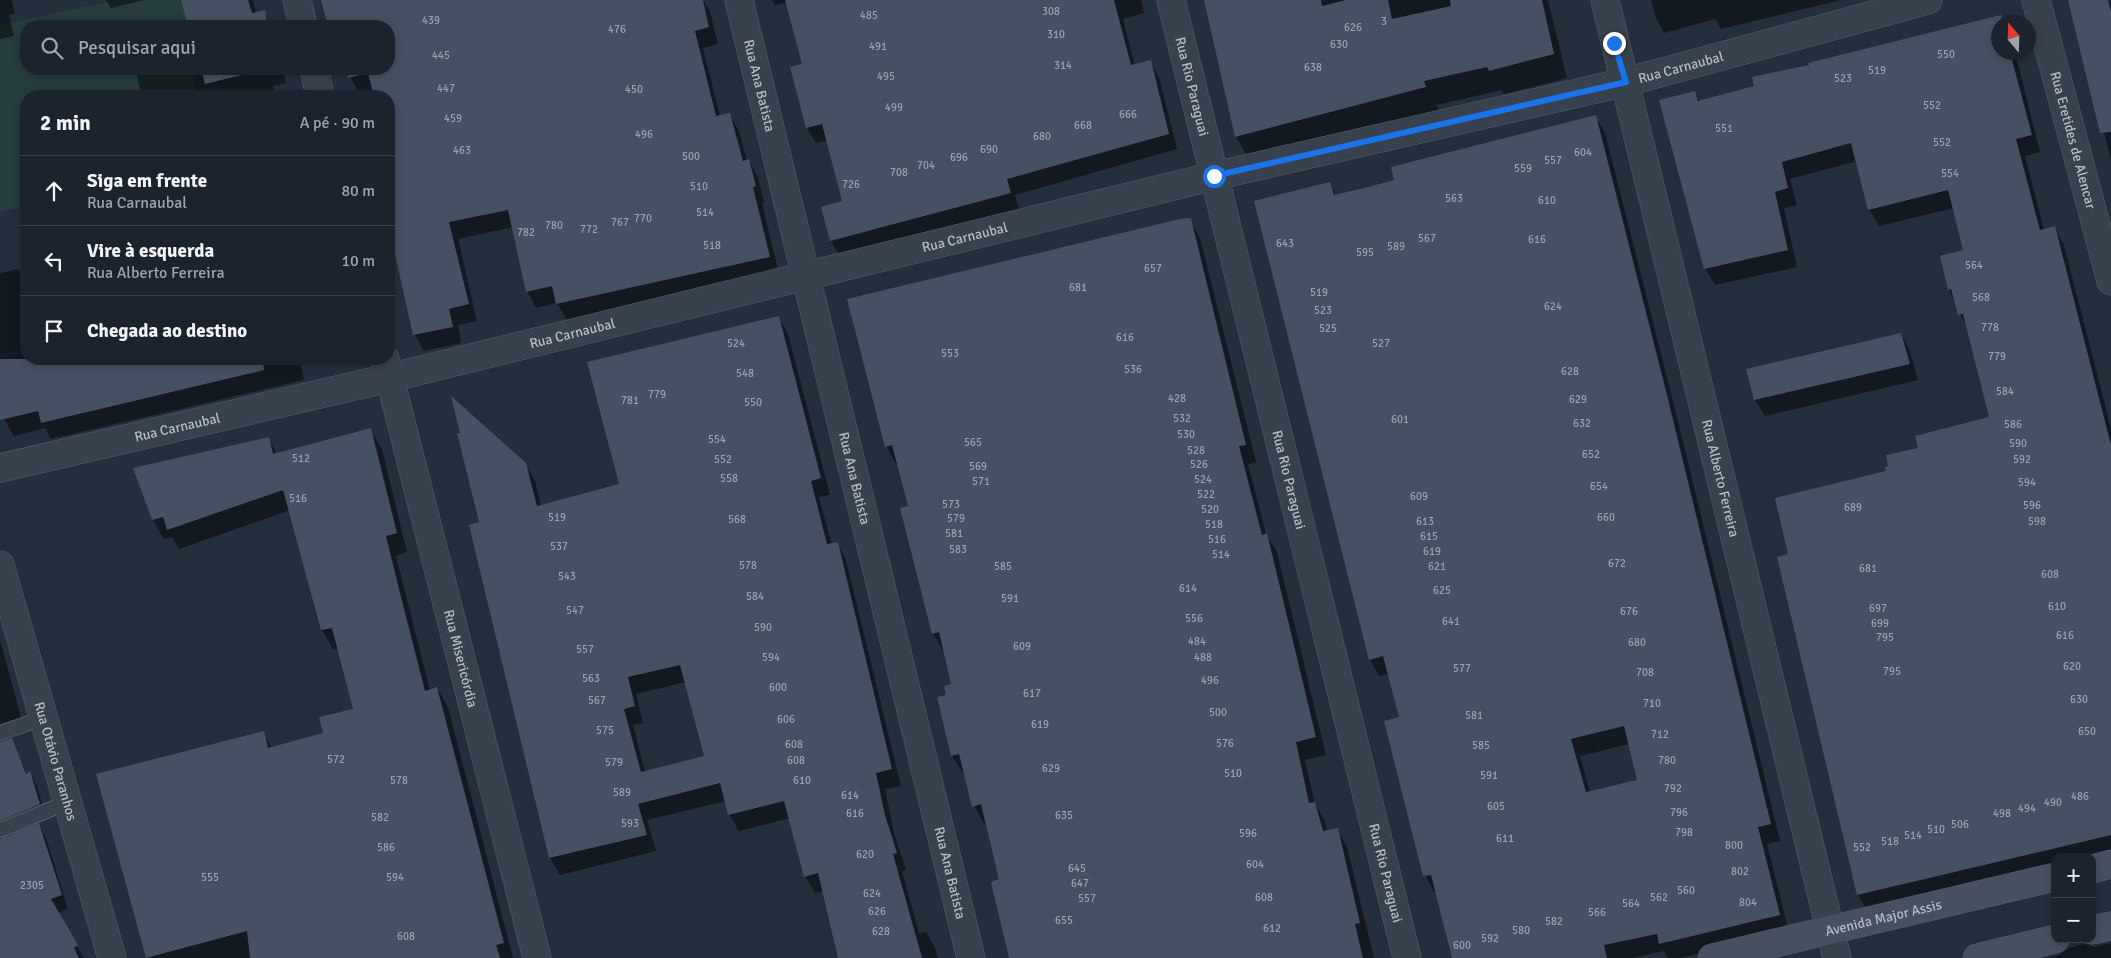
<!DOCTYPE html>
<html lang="pt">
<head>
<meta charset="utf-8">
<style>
	:root { --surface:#1b232e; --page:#242b36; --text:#f1f3f6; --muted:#a0a4aa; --line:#39404a }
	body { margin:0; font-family:Signika,sans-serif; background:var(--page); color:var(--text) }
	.controls { position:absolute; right:15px; bottom:15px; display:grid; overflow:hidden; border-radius:10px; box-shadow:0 2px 8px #0003 }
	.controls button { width:45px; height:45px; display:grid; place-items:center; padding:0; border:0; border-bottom:1px solid var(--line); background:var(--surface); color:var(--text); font:25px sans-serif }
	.compass { position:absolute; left:1991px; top:15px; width:45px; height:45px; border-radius:50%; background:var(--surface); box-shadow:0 2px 8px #0003; rotate:341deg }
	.stop { position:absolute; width:15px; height:15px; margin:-11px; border:4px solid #1a73e8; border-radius:50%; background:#fff }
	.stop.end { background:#1a73e8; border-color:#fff; box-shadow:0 1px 5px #0008 }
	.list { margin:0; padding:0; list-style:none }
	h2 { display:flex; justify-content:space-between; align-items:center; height:65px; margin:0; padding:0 20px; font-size:21px }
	h2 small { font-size:16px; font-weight:400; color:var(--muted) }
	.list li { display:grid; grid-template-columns:32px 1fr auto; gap:15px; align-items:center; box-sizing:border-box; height:70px; padding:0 20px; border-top:1px solid var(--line) }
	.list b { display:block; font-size:19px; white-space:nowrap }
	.list p { margin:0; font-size:16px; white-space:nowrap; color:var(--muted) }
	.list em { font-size:16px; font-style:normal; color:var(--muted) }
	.icon { flex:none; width:28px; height:28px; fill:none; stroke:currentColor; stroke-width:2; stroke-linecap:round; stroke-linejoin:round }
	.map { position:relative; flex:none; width:2111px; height:958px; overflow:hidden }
	.search { position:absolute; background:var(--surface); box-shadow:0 2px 8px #0003; left:20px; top:20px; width:375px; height:55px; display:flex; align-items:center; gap:12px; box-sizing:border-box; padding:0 18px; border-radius:20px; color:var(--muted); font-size:19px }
	.panel { position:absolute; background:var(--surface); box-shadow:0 2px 8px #0003; left:20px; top:90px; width:375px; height:275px; border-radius:20px }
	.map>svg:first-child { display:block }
	.green { fill:#263c3f }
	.shadow { fill:#0007; fill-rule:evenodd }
	.building { fill:#455162; fill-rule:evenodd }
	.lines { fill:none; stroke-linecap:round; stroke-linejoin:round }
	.lane-casing { stroke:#565f6c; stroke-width:16 }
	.street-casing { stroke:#565f6c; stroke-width:29 }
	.secondary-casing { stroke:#565f6c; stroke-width:29 }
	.lane { stroke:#38414e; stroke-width:14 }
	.street { stroke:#38414e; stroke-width:28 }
	.secondary { stroke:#465061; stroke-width:28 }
	.route { stroke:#1a73e8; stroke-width:6 }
	.labels { text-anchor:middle; stroke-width:5; stroke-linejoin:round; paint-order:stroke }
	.number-label { font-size:11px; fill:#98a1af }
	.street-label { font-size:14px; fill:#b4bcc9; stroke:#1d2633 }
</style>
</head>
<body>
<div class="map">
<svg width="2111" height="958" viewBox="0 0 2111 958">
	<rect width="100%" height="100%" fill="#242f3e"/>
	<!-- green -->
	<polygon class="green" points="117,0 187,0 195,26 26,26 26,69 201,69 193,80 197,96 26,96 26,206 0,212 0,25"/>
	<!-- shadow -->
	<g class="shadow">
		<polygon points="0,0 12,0 15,14 9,15 14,36 0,39"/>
		<polygon points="106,0 144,0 111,8"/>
		<polygon points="183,0 253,0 256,13 264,12 272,26 189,26"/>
		<polygon points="322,0 703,0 710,11 718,44 703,48 720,116 729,114 739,131 747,161 749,161 758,177 764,203 762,203 779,274 567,320 557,303 536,308 527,291 513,227 458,239 477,321 458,325 461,343 424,351 415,335 389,222 389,96 360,96 347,69 389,69 389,26 337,26"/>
		<polygon points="772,0 1141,0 1144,13 1123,19 1135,66 1150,62 1159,77 1177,149 1015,195 1019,209 840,257 831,241 823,208 843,202 827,141 816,143 807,128 803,65 787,3 775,5"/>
		<polygon points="1205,0 1548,0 1567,78 1504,94 1502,90 1437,105 1439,111 1250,161 1236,137"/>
		<polygon points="1651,0 1841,0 1721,29 1715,19 1664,33 1656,18"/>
		<polygon points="2085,0 2109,0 2111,4 2111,160 2102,124"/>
		<polygon points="2000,17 2004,22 1998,22 1998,52 2015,52 2040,152 2025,156 2044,230 2054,228 2064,245 2111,428 2111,854 2092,857 2055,857 2055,867 1868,912 1858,895 1779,558 1790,555 1888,472 1919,449 1990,418 1968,330 1949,290 1965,251 1954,208 1879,226 1869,209 1857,161 1790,179 1797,205 1784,208 1797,267 1715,285 1705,268 1695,93 1700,102 1756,87 1811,66"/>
		<polygon points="139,69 283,69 286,83 273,86 275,96 141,96 136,70"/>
		<path d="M1596,117L1605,133L1676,413L1780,841L1767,844L1789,932L1680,958H1668L1664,951L1632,958H1454L1436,892H1434L1425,875L1401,718L1389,674L1379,676L1370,660L1329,184L1336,195L1395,180ZM1629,744L1638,781L1590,792L1580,756Z"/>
		<polygon points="1190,220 1200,238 1256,462 1248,464 1266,534 1277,552 1326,755 1305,760 1315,804 1325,821 1327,831 1337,829 1347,847 1374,958 1011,958 1001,880 987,823 984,824 974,806 965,773 963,773 952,756 948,696 953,685 945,650 943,651 933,633 910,507 898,464 896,464 886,446"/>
		<polygon points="18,269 26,284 26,359 303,359 299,360 304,380 51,439 45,428 14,436 4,419 0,401 0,273"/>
		<path d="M779,318L788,334L830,495L819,497L832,545L837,543L846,560L901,786L885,789L894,833L906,870L902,871L919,933L926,932L935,948L938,958H839L824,891L815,893L805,876L790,818L739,831L729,814L726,801L647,820L656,851L560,875L550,858L470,526L481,523L525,464L535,481L541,506L621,485ZM686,682L706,757L645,772L633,725L643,723L636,694Z"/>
		<polygon points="1901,334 1910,351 1918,380 1765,416 1755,400"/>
		<polygon points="370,430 382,449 407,552 396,556 430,690 437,688 448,707 513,958 147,958 98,775 263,733 272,748 325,734 354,710 338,648 333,649 322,630 290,510 179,549 172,537 164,539 153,520 135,469 268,439 277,454"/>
		<polygon points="0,640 24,728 0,741"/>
		<polygon points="11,740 27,774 30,773 37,786 46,818 4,835 0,840 0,743"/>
		<polygon points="39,825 46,838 68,909 58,913 84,958 0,958 0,841"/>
		<polygon points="2111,943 2111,958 2048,958 2059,955 2069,948 2084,944 2095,947"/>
	</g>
	<!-- building -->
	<g class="building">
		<polygon points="181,0 248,0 252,13 265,10 268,26 188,26"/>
		<polygon points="321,0 703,0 709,27 695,31 716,116 730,113 743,161 749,159 756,186 753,187 770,257 556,304 552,286 526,292 508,210 449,222 469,304 449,309 453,327 413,335 389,227 389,96 374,96 368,73 348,78 346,69 389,69 389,26 328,26"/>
		<polygon points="785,0 1114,0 1131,65 1151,60 1169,134 1007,179 1011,193 830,241 821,207 842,201 822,124 806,128 790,67 802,64"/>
		<polygon points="1204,0 1321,0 1322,6 1346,0 1388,0 1392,19 1451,6 1450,0 1542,0 1554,54 1489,71 1487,67 1424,81 1426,87 1235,137"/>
		<polygon points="2068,0 2108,0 2111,12 2111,132 2100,133"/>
		<polygon points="2001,15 2003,22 1998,22 1998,52 2010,52 2032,135 2016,139 2040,230 2055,226 2111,445 2111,835 1857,895 1777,557 1788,554 1775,498 1886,471 1885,467 1888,466 1886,455 1918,448 1915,436 1989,417 1963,314 1958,315 1951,289 1948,290 1940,256 1963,250 1948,190 1868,210 1851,143 1782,162 1788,188 1775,192 1788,250 1704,269 1659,100 1695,91 1698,101 1754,86 1752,77 1809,65 1808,63"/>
		<polygon points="201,69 266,69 205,84"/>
		<path d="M1596,115L1667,395L1771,824L1758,827L1780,915L1659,944L1657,934L1604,945L1607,958H1452L1431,875L1423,876L1384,721L1399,717L1383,656L1369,660L1254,201L1330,182L1334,195L1364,188L1394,180L1391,167ZM1624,726L1637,780L1586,792L1571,739Z"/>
		<polygon points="1191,218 1246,445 1239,446 1262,535 1267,533 1316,737 1296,742 1309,803 1315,802 1323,831 1338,828 1360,923 1355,924 1363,958 1009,958 991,882 999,879 981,804 972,807 959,754 951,756 937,697 946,695 944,686 951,684 939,632 932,634 900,508 908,506 892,445 885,447 847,299 1180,219"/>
		<path d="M779,316L821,478L811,481L827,544L838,542L892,769L876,773L885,815L897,853L893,854L922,958H838L818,873L804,877L784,801L728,815L720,783L638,804L647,835L549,858L469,525L479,522L457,433H460L451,396L526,463L537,506L619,484L587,362ZM680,665L704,756L641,772L624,709L635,706L628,677Z"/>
		<polygon points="1901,333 1910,364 1754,400 1746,369"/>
		<polygon points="0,359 263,359 264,370 41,423 38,411 0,420"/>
		<polygon points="371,428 397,533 386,536 399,589 425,691 437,687 504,943 496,945 500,958 250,958 247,931 146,958 96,774 264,731 268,748 323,733 319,717 353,709 332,628 321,630 283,490 167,530 163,517 152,520 133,468 269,437 273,454"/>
		<polygon points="12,738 26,774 30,771 40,804 0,821 0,742"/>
		<polygon points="39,823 62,895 51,899 78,945 74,948 79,958 0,958 0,839"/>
	</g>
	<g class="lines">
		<!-- lane casing -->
		<g class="lane-casing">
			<g id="lane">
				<polyline points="0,733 44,718"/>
				<polyline points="0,830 68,802"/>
			</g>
		</g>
		<!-- street casing -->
		<g class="street-casing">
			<g id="street">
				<polyline points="297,0 303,26"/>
				<path id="s1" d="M739,0L971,958"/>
				<path id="s2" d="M1171,0L1407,958"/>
				<path id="s3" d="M1605,0L1837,958"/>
				<path id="s4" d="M2036,0L2111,281"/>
				<polyline points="314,69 320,96"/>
				<path id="s5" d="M385,359L537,958"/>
				<path id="s6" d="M0,468L389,378L1214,176L1626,82L1928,0"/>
				<path id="s7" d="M0,565L112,958"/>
			</g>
		</g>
		<!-- secondary casing -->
		<g class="secondary-casing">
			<g id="secondary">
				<polyline points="2092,869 2111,864"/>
				<polyline points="2092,930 2111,926"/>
				<path id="s8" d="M1712,958L2055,877"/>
				<polyline points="1977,958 2055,939"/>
			</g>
		</g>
		<!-- lane -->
		<use href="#lane" class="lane"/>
		<!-- street -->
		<use href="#street" class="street"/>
		<!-- secondary -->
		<use href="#secondary" class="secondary"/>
	</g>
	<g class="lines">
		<!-- route -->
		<polyline class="route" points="1214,176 1626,82 1614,43"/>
	</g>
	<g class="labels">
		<!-- number labels -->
		<g class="number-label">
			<text x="1051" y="15">308</text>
			<text x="869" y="19">485</text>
			<text x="431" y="24">439</text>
			<text x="1384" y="25">3</text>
			<text x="1353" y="31">626</text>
			<text x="617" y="33">476</text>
			<text x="1056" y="38">310</text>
			<text x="1339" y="48">630</text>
			<text x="878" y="50">491</text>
			<text x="1946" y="58">550</text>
			<text x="441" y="59">445</text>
			<text x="1063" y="69">314</text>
			<text x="1313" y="71">638</text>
			<text x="1877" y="74">519</text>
			<text x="886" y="80">495</text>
			<text x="1843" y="82">523</text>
			<text x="446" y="92">447</text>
			<text x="634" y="93">450</text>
			<text x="1932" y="109">552</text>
			<text x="894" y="111">499</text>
			<text x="1128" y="118">666</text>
			<text x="453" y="122">459</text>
			<text x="1083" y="129">668</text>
			<text x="1724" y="132">551</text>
			<text x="644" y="138">496</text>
			<text x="1042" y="140">680</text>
			<text x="1942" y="146">552</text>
			<text x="989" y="153">690</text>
			<text x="462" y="154">463</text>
			<text x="1583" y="156">604</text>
			<text x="691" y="160">500</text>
			<text x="959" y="161">696</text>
			<text x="1553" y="164">557</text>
			<text x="926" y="169">704</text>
			<text x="1523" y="172">559</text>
			<text x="899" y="176">708</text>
			<text x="1950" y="177">554</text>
			<text x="851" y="188">726</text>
			<text x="699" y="190">510</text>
			<text x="1454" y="202">563</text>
			<text x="1547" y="204">610</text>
			<text x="705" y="216">514</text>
			<text x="643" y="222">770</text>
			<text x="620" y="226">767</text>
			<text x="554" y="229">780</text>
			<text x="589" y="233">772</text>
			<text x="526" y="236">782</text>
			<text x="1427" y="242">567</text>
			<text x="1537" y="243">616</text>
			<text x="1285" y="247">643</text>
			<text x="712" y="249">518</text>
			<text x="1396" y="250">589</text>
			<text x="1365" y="256">595</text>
			<text x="1974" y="269">564</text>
			<text x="1153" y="272">657</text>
			<text x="1078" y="291">681</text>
			<text x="1319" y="296">519</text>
			<text x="1981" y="301">568</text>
			<text x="1553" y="310">624</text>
			<text x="1323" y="314">523</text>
			<text x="1990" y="331">778</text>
			<text x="1328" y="332">525</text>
			<text x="1125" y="341">616</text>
			<text x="736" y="347">524</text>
			<text x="1381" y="347">527</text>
			<text x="950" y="357">553</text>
			<text x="1997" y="360">779</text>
			<text x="1133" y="373">536</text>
			<text x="1570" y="375">628</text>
			<text x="745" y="377">548</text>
			<text x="2005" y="395">584</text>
			<text x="657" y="398">779</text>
			<text x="1177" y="402">428</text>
			<text x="1578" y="403">629</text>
			<text x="630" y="404">781</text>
			<text x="753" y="406">550</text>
			<text x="1182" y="422">532</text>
			<text x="1400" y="423">601</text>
			<text x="1582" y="427">632</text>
			<text x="2013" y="428">586</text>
			<text x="1186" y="438">530</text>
			<text x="717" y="443">554</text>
			<text x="973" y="446">565</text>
			<text x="2018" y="447">590</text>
			<text x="1196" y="454">528</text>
			<text x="1591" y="458">652</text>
			<text x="301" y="462">512</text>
			<text x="723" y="463">552</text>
			<text x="2022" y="463">592</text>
			<text x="1199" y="468">526</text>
			<text x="978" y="470">569</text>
			<text x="729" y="482">558</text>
			<text x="1203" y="483">524</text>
			<text x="981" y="485">571</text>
			<text x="2027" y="486">594</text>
			<text x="1599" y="490">654</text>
			<text x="1206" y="498">522</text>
			<text x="1419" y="500">609</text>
			<text x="298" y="502">516</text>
			<text x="951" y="508">573</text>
			<text x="2032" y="509">596</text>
			<text x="1853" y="511">689</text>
			<text x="1210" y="513">520</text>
			<text x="557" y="521">519</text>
			<text x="1606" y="521">660</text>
			<text x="956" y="522">579</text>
			<text x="737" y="523">568</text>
			<text x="1425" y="525">613</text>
			<text x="2037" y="525">598</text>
			<text x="1214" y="528">518</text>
			<text x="954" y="537">581</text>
			<text x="1429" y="540">615</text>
			<text x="1217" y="543">516</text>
			<text x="559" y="550">537</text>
			<text x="958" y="553">583</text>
			<text x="1432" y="555">619</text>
			<text x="1221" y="558">514</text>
			<text x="1617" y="567">672</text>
			<text x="748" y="569">578</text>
			<text x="1003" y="570">585</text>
			<text x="1437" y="570">621</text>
			<text x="1868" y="572">681</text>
			<text x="2050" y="578">608</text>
			<text x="567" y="580">543</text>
			<text x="1188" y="592">614</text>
			<text x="1442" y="594">625</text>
			<text x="755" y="600">584</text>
			<text x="1010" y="602">591</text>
			<text x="2057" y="610">610</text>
			<text x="1878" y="612">697</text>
			<text x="575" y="614">547</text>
			<text x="1629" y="615">676</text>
			<text x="1194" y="622">556</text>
			<text x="1451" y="625">641</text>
			<text x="1880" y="627">699</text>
			<text x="763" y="631">590</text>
			<text x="2065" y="639">616</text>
			<text x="1885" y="641">795</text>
			<text x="1197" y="645">484</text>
			<text x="1637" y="646">680</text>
			<text x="1022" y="650">609</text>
			<text x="585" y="653">557</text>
			<text x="771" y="661">594</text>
			<text x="1203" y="661">488</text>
			<text x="2072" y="670">620</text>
			<text x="1462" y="672">577</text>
			<text x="1892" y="675">795</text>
			<text x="1645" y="676">708</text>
			<text x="591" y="682">563</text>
			<text x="1210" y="684">496</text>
			<text x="778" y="691">600</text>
			<text x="1032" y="697">617</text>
			<text x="2079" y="703">630</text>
			<text x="597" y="704">567</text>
			<text x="1652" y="707">710</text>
			<text x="1218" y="716">500</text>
			<text x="1474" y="719">581</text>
			<text x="786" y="723">606</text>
			<text x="1040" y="728">619</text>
			<text x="605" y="734">575</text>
			<text x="2087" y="735">650</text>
			<text x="1660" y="738">712</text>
			<text x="1225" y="747">576</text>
			<text x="794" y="748">608</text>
			<text x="1481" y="749">585</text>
			<text x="336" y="763">572</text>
			<text x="796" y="764">608</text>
			<text x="1667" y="764">780</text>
			<text x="614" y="766">579</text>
			<text x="1051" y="772">629</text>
			<text x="1233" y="777">510</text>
			<text x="1489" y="779">591</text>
			<text x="399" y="784">578</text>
			<text x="802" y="784">610</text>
			<text x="1673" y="792">792</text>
			<text x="622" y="796">589</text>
			<text x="850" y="799">614</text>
			<text x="2080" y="800">486</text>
			<text x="2053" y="806">490</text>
			<text x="1496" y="810">605</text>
			<text x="2027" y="812">494</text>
			<text x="1679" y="816">796</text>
			<text x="855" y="817">616</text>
			<text x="2002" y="817">498</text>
			<text x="1064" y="819">635</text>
			<text x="380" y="821">582</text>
			<text x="630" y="827">593</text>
			<text x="1960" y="828">506</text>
			<text x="1936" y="833">510</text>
			<text x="1684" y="836">798</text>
			<text x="1248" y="837">596</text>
			<text x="1913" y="839">514</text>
			<text x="1505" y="842">611</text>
			<text x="1890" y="845">518</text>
			<text x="1734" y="849">800</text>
			<text x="386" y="851">586</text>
			<text x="1862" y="851">552</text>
			<text x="865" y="858">620</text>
			<text x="1255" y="868">604</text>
			<text x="1077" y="872">645</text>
			<text x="1740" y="875">802</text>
			<text x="210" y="881">555</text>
			<text x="395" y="881">594</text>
			<text x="1080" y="887">647</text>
			<text x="32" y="889">2305</text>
			<text x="1686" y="894">560</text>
			<text x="872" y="897">624</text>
			<text x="1264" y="901">608</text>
			<text x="1659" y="901">562</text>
			<text x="1087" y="902">557</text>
			<text x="1748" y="906">804</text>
			<text x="1631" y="907">564</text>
			<text x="877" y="915">626</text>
			<text x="1597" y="916">566</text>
			<text x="1064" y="924">655</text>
			<text x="1554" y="925">582</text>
			<text x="1272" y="932">612</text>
			<text x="1521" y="934">580</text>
			<text x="881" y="935">628</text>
			<text x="406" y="940">608</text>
			<text x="1490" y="942">592</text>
			<text x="1462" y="949">600</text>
		</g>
		<!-- street labels -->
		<g class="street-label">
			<text dy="5" stroke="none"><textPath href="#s6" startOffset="1728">Rua Carnaubal</textPath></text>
			<text dy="5" stroke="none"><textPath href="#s1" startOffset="88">Rua Ana Batista</textPath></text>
			<text dy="5" stroke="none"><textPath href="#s2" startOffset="89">Rua Rio Paraguai</textPath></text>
			<text dy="5" stroke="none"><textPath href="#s4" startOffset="145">Rua Eretides de Alencar</textPath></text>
			<text dy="5" stroke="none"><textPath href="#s6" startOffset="992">Rua Carnaubal</textPath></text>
			<text dy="5" stroke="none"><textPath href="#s6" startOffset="588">Rua Carnaubal</textPath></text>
			<text dy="5" stroke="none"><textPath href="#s6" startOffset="182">Rua Carnaubal</textPath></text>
			<text dy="5" stroke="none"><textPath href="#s1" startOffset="492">Rua Ana Batista</textPath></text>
			<text dy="5" stroke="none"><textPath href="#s2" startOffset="494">Rua Rio Paraguai</textPath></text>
			<text dy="5" stroke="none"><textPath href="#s3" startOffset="492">Rua Alberto Ferreira</textPath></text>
			<text dy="5" stroke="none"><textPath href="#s5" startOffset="309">Rua Misericórdia</textPath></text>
			<text dy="5" stroke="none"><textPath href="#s7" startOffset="204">Rua Otávio Paranhos</textPath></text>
			<text dy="5" stroke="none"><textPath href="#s2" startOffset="899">Rua Rio Paraguai</textPath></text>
			<text dy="5" stroke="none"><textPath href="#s1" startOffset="898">Rua Ana Batista</textPath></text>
			<text dy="5" stroke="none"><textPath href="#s8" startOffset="176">Avenida Major Assis</textPath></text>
		</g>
	</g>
</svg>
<div class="controls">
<button>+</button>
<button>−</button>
</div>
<svg class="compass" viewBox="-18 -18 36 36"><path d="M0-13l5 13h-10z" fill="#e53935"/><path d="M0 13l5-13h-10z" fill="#a0a4aa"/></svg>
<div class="stop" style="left:1214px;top:176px"></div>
<div class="stop end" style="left:1614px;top:43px"></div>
<div class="search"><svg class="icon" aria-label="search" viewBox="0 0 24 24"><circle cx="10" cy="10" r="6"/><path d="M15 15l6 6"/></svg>Pesquisar aqui</div>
<section class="panel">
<h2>2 min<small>A pé · 90 m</small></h2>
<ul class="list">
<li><svg class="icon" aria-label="ahead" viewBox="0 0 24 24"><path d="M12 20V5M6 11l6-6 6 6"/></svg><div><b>Siga em frente</b><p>Rua Carnaubal</p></div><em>80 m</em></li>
<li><svg class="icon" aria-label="left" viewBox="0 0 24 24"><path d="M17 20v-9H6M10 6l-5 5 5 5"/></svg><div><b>Vire à esquerda</b><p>Rua Alberto Ferreira</p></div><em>10 m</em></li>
<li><svg class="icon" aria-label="arrive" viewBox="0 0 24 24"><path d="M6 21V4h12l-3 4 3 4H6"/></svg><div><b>Chegada ao destino</b></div></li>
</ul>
</section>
</div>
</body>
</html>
